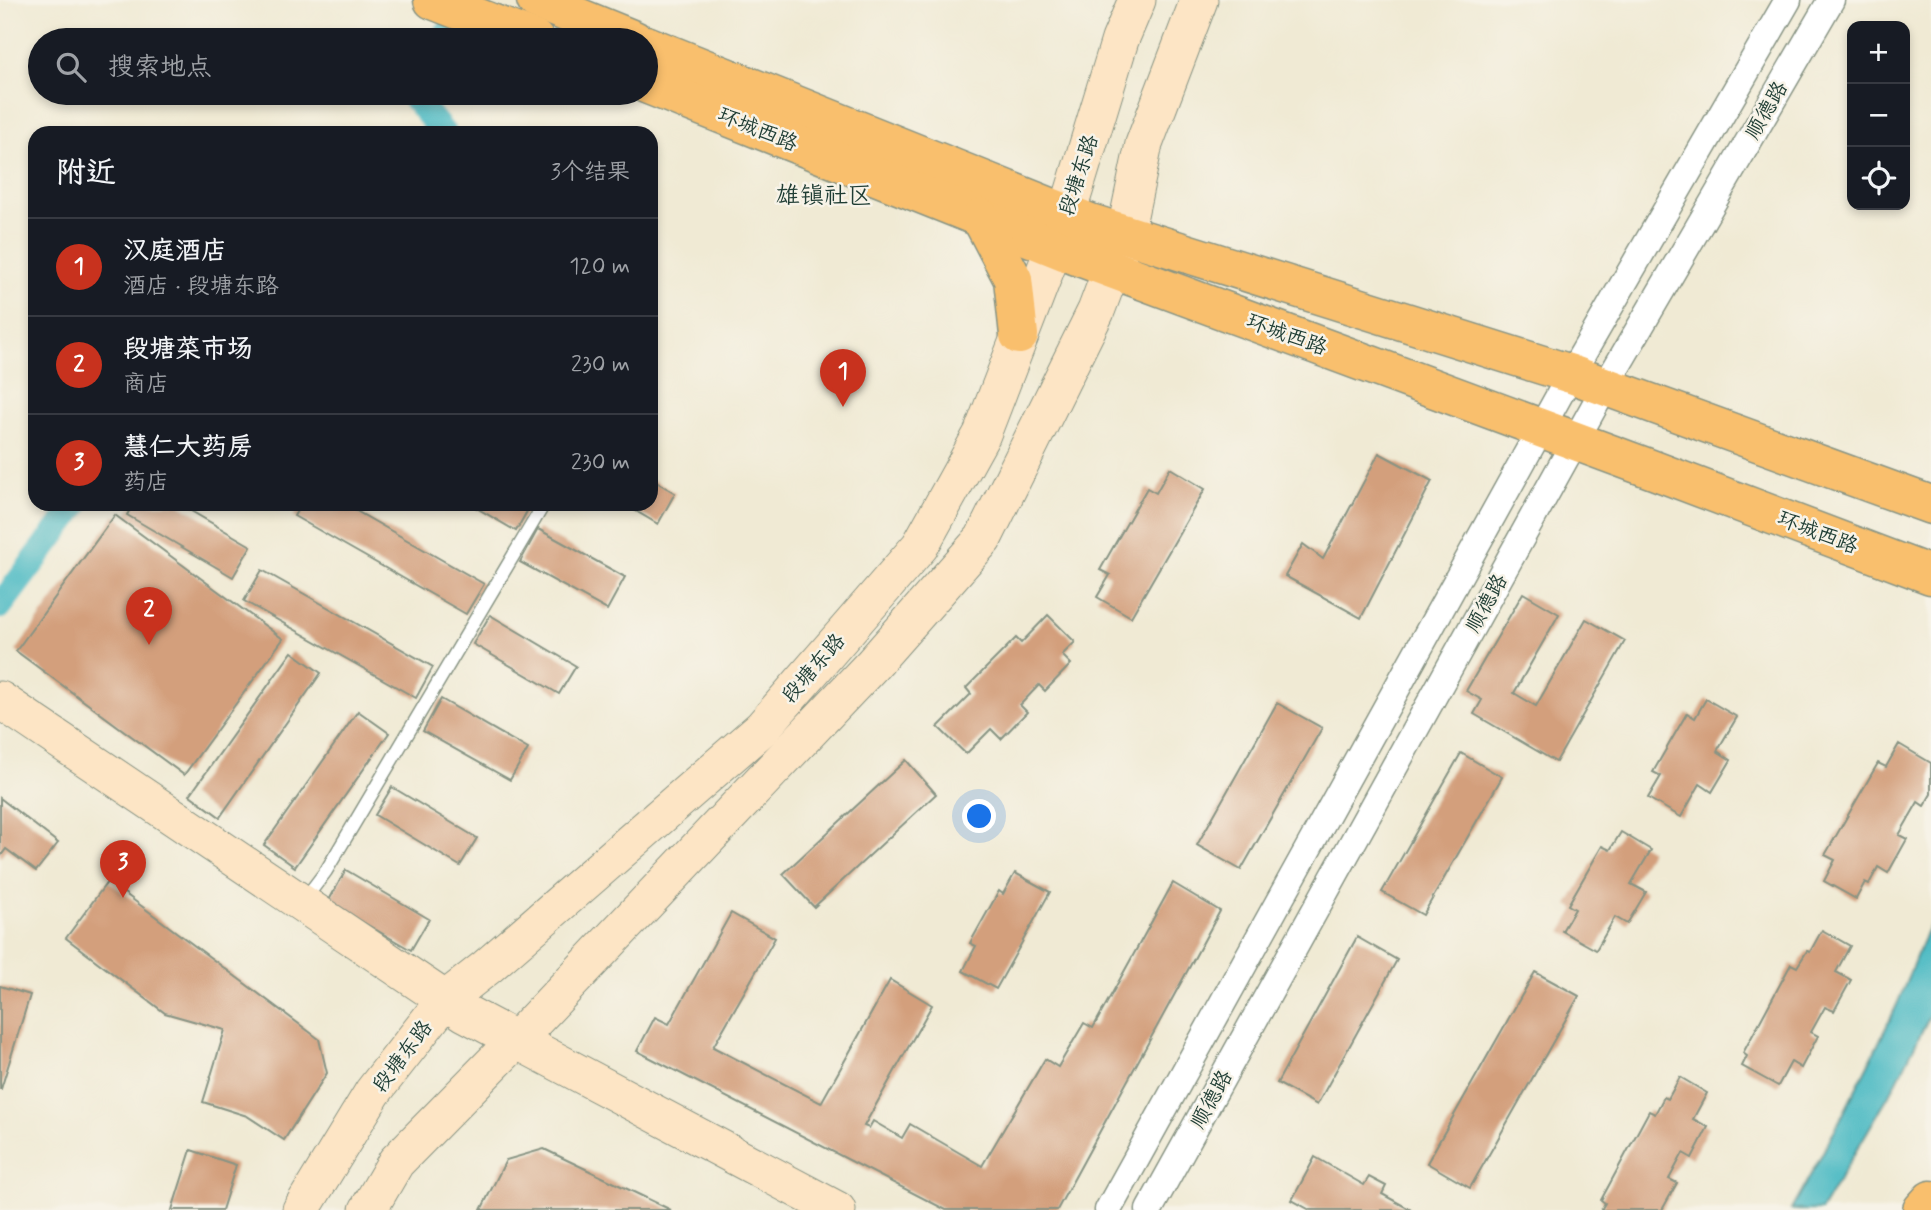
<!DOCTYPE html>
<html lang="zh">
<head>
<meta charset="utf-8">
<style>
	:root { --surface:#171b24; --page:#20242c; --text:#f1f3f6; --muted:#9ea1a6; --line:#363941; --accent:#c8321e }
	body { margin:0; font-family:Mynerve,"LXGW WenKai TC",sans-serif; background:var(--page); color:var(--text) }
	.controls { position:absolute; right:21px; top:21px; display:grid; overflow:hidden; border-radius:14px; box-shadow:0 4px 10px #0003 }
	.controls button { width:63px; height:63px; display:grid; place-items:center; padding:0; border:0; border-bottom:2px solid var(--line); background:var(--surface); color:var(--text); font:35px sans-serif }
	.you { position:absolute; left:980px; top:817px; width:24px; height:24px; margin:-18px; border:5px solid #fff; border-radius:50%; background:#1a73e8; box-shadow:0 0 0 10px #1a73e833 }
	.badge { display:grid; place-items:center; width:46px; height:46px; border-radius:50%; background:var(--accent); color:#fff; font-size:23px; font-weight:700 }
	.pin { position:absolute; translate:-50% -58px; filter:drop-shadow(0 2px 4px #0008) }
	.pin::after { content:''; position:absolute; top:37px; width:24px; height:21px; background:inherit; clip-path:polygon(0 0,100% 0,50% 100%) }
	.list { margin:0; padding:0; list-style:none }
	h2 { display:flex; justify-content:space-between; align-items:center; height:91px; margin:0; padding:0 28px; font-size:30px }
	h2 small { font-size:23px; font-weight:400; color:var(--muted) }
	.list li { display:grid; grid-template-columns:46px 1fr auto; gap:21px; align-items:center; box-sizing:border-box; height:98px; padding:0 28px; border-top:2px solid var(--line) }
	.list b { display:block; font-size:26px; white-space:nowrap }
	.list p { margin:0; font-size:23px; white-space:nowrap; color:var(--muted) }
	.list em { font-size:23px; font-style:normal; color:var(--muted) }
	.icon { flex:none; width:38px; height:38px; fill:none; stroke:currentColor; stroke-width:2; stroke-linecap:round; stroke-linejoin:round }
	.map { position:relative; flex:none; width:1931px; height:1210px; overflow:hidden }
	.search { position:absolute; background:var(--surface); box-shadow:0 4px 10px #0003; left:28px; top:28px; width:630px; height:77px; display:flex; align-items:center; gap:18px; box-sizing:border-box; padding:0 24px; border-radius:38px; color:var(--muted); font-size:26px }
	.panel { position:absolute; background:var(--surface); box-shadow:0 4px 10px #0003; left:28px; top:126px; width:630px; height:385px; border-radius:21px }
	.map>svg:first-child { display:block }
	.water { fill:#4ab9c3; stroke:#347b7c; stroke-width:2 }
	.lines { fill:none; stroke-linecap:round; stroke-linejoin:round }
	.canal { stroke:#4ab9c3; stroke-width:26 }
	.building { fill:#d39f7b }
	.lane-casing { stroke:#889484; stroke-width:15 }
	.street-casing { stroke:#889484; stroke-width:29 }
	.secondary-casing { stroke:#889484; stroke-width:39 }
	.primary-casing { stroke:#889484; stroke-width:41 }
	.lane { stroke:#fff; stroke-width:12 }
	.street { stroke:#fff; stroke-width:26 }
	.secondary { stroke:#fde5c5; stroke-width:37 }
	.primary { stroke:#f9bf6d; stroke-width:38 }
	.labels { text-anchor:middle; stroke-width:5; stroke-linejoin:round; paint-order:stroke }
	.street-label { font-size:21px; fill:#1f3d34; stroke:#f7f3e8 }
	.quarter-label { font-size:24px; fill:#1f3d34; stroke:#f7f3e8 }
</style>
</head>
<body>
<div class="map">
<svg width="1931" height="1210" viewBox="0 0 1931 1210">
	<rect width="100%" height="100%" fill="#f7f3e8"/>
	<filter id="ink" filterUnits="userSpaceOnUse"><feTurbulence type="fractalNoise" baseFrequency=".0143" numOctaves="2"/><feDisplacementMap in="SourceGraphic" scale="14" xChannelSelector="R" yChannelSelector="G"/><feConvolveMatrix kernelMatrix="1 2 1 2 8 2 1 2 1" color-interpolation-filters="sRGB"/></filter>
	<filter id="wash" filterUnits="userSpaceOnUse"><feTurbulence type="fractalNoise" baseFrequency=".00686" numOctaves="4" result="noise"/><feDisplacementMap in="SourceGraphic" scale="28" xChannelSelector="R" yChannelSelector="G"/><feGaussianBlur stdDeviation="1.57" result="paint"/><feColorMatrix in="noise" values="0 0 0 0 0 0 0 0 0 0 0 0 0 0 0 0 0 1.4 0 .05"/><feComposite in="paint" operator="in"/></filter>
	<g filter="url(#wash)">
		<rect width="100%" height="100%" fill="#f0ead4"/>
		<!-- water -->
		<path class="water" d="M1931,924V1013L1896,1083L1821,1210H1791C1828,1145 1863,1077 1895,1009C1908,981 1916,951 1931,924Z"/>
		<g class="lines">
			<!-- canal -->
			<g class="canal">
				<polyline points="441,40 477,1"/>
				<polyline points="411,93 443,133"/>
				<polyline points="0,606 77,504"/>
			</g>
		</g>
		<g id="blocks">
			<!-- building -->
			<g class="building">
				<polygon points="1379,453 1432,481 1361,618 1285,576 1303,544 1323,559"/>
				<polygon points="1170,468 1205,489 1131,617 1097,597 1110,575 1100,570 1147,488 1156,493"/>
				<polygon points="651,479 675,493 658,524 624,504 651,504"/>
				<polygon points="133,504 179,504 251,546 233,577 127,515"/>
				<polygon points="301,504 344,504 484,584 466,614 294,516"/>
				<polygon points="470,504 531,504 516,531"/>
				<polygon points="115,515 283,639 184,775 16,651"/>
				<polygon points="538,529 625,577 607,610 520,562"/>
				<polygon points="262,570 433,667 416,698 244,601"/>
				<polygon points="1523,593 1559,614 1514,693 1536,706 1586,619 1625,641 1556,762 1474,714 1482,700 1466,691"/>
				<polygon points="490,615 576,666 559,694 473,644"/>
				<polygon points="1048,615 1075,642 1062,655 1071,664 1045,691 1039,685 1020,705 1027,712 1001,739 991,729 966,754 938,727 971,694 966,688 1016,638 1021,643"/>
				<polygon points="292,652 321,673 220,817 190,795"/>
				<polygon points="441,699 528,749 510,780 423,731"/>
				<polygon points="1706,699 1737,717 1717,751 1731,760 1712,792 1700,784 1681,817 1648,798 1661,776 1653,772 1687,713 1695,718"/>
				<polygon points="1277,703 1322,728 1241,870 1197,845"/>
				<polygon points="358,711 389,733 295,867 264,845"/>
				<polygon points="1899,744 1931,763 1931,794 1924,806 1918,802 1899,835 1907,839 1888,873 1878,867 1869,884 1865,882 1856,899 1824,881 1835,860 1825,855 1878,763 1886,767"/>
				<polygon points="1461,753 1502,777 1423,915 1382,892"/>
				<polygon points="906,760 936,794 814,907 783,874"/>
				<polygon points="392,787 477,838 460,866 375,815"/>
				<polygon points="0,798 58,843 36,871 6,849 0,857"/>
				<polygon points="1621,832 1651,850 1631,884 1646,892 1627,924 1615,917 1596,950 1562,931 1575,909 1568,905 1602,846 1610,850"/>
				<polygon points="346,870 429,919 411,950 328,902"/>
				<polygon points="1015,873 1050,892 996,989 963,971 976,946 970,943 999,891 1003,894"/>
				<polygon points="108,881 319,1039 327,1073 284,1140 247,1116 203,1102 225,1030 165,1013 66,938"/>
				<polygon points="1173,883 1220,911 1057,1210 946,1210 637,1051 655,1017 669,1024 731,913 775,938 713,1047 821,1103 890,980 932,1005 864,1126 869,1128 873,1121 902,1138 910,1124 982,1166 1045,1059 1058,1067 1084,1023 1093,1028"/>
				<polygon points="1822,930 1850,946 1836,972 1851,980 1834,1011 1825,1007 1811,1032 1818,1036 1801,1068 1791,1062 1778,1086 1742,1066 1747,1056 1743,1053 1791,964 1797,967 1807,951 1810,952"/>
				<polygon points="1357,937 1397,960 1317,1105 1277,1083"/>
				<polygon points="1535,972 1579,996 1470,1188 1427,1163"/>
				<polygon points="0,986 30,995 1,1089 0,1089"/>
				<polygon points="1680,1077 1707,1093 1693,1119 1708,1127 1692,1158 1683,1153 1669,1179 1677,1183 1662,1210 1601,1210 1605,1203 1601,1200 1649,1111 1655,1114 1664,1097 1668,1099"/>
				<polygon points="544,1149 671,1210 481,1210 506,1160"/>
				<polygon points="191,1150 236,1165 222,1210 172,1210"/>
				<polygon points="1315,1157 1364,1185 1369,1177 1386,1186 1382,1194 1411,1210 1310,1210 1292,1200"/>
			</g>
		</g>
	</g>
	<g filter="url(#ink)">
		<use href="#blocks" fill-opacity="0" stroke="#889484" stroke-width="2"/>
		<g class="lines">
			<!-- lane casing -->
			<g class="lane-casing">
				<polyline id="lane" points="304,900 326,871 544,504"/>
			</g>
			<!-- street casing -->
			<g class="street-casing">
				<g id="street">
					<polyline points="1108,1210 1571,374 1788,0"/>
					<polyline points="1149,1210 1605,387 1831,0"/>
				</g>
			</g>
			<!-- secondary casing -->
			<g class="secondary-casing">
				<g id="secondary">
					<polyline points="0,700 465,1013 837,1210"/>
					<polyline points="301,1210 373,1092 445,1000 487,967 762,728 920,546 982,434 1067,214 1120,40 1137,0"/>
					<polyline points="368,1210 396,1162 516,1040 872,665 983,539 1096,311 1125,234 1144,144 1199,0"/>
				</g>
			</g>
			<!-- primary casing -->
			<g class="primary-casing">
				<g id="primary">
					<polyline points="433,0 535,40"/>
					<polyline points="536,0 634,40"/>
					<polyline points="646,45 1090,223 1571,374 1931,505"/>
					<polyline points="646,84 1074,255 1643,466 1931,575"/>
					<polyline points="981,218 1013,279 1019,335"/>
					<polyline points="1922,1210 1931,1200"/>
				</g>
			</g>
			<!-- lane -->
			<use href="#lane" class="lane"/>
			<!-- street -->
			<use href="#street" class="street"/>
			<!-- secondary -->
			<use href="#secondary" class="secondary"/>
			<!-- primary -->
			<use href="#primary" class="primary"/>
		</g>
	</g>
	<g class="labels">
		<!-- street labels -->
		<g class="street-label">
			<text transform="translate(1766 110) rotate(-60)" y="7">顺德路</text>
			<text transform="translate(758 129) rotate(22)" y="7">环城西路</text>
			<text transform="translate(1078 175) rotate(-72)" y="7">段塘东路</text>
			<text transform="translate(1287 334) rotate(20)" y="7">环城西路</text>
			<text transform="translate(1818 532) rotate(21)" y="7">环城西路</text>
			<text transform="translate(1486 603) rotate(-61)" y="7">顺德路</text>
			<text transform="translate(813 668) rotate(-49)" y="7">段塘东路</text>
			<text transform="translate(402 1056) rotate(-53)" y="7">段塘东路</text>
			<text transform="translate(1211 1099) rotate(-61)" y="7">顺德路</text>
		</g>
		<!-- quarter labels -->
		<g class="quarter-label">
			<text x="824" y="203">雄镇社区</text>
		</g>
	</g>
</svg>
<div class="controls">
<button>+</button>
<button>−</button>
<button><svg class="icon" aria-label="locate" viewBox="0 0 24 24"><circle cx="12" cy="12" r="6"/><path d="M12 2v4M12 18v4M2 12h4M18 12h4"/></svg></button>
</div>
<div class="you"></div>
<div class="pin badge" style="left:843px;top:407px">1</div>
<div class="pin badge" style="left:149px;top:645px">2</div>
<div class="pin badge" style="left:123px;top:898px">3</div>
<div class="search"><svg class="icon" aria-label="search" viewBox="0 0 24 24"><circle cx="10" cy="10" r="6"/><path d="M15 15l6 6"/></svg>搜索地点</div>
<section class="panel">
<h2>附近<small>3个结果</small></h2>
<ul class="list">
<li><span class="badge">1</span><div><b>汉庭酒店</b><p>酒店 · 段塘东路</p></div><em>120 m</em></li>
<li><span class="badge">2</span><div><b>段塘菜市场</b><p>商店</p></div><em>230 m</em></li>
<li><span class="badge">3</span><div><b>慧仁大药房</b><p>药店</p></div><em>230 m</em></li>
</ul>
</section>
</div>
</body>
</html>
